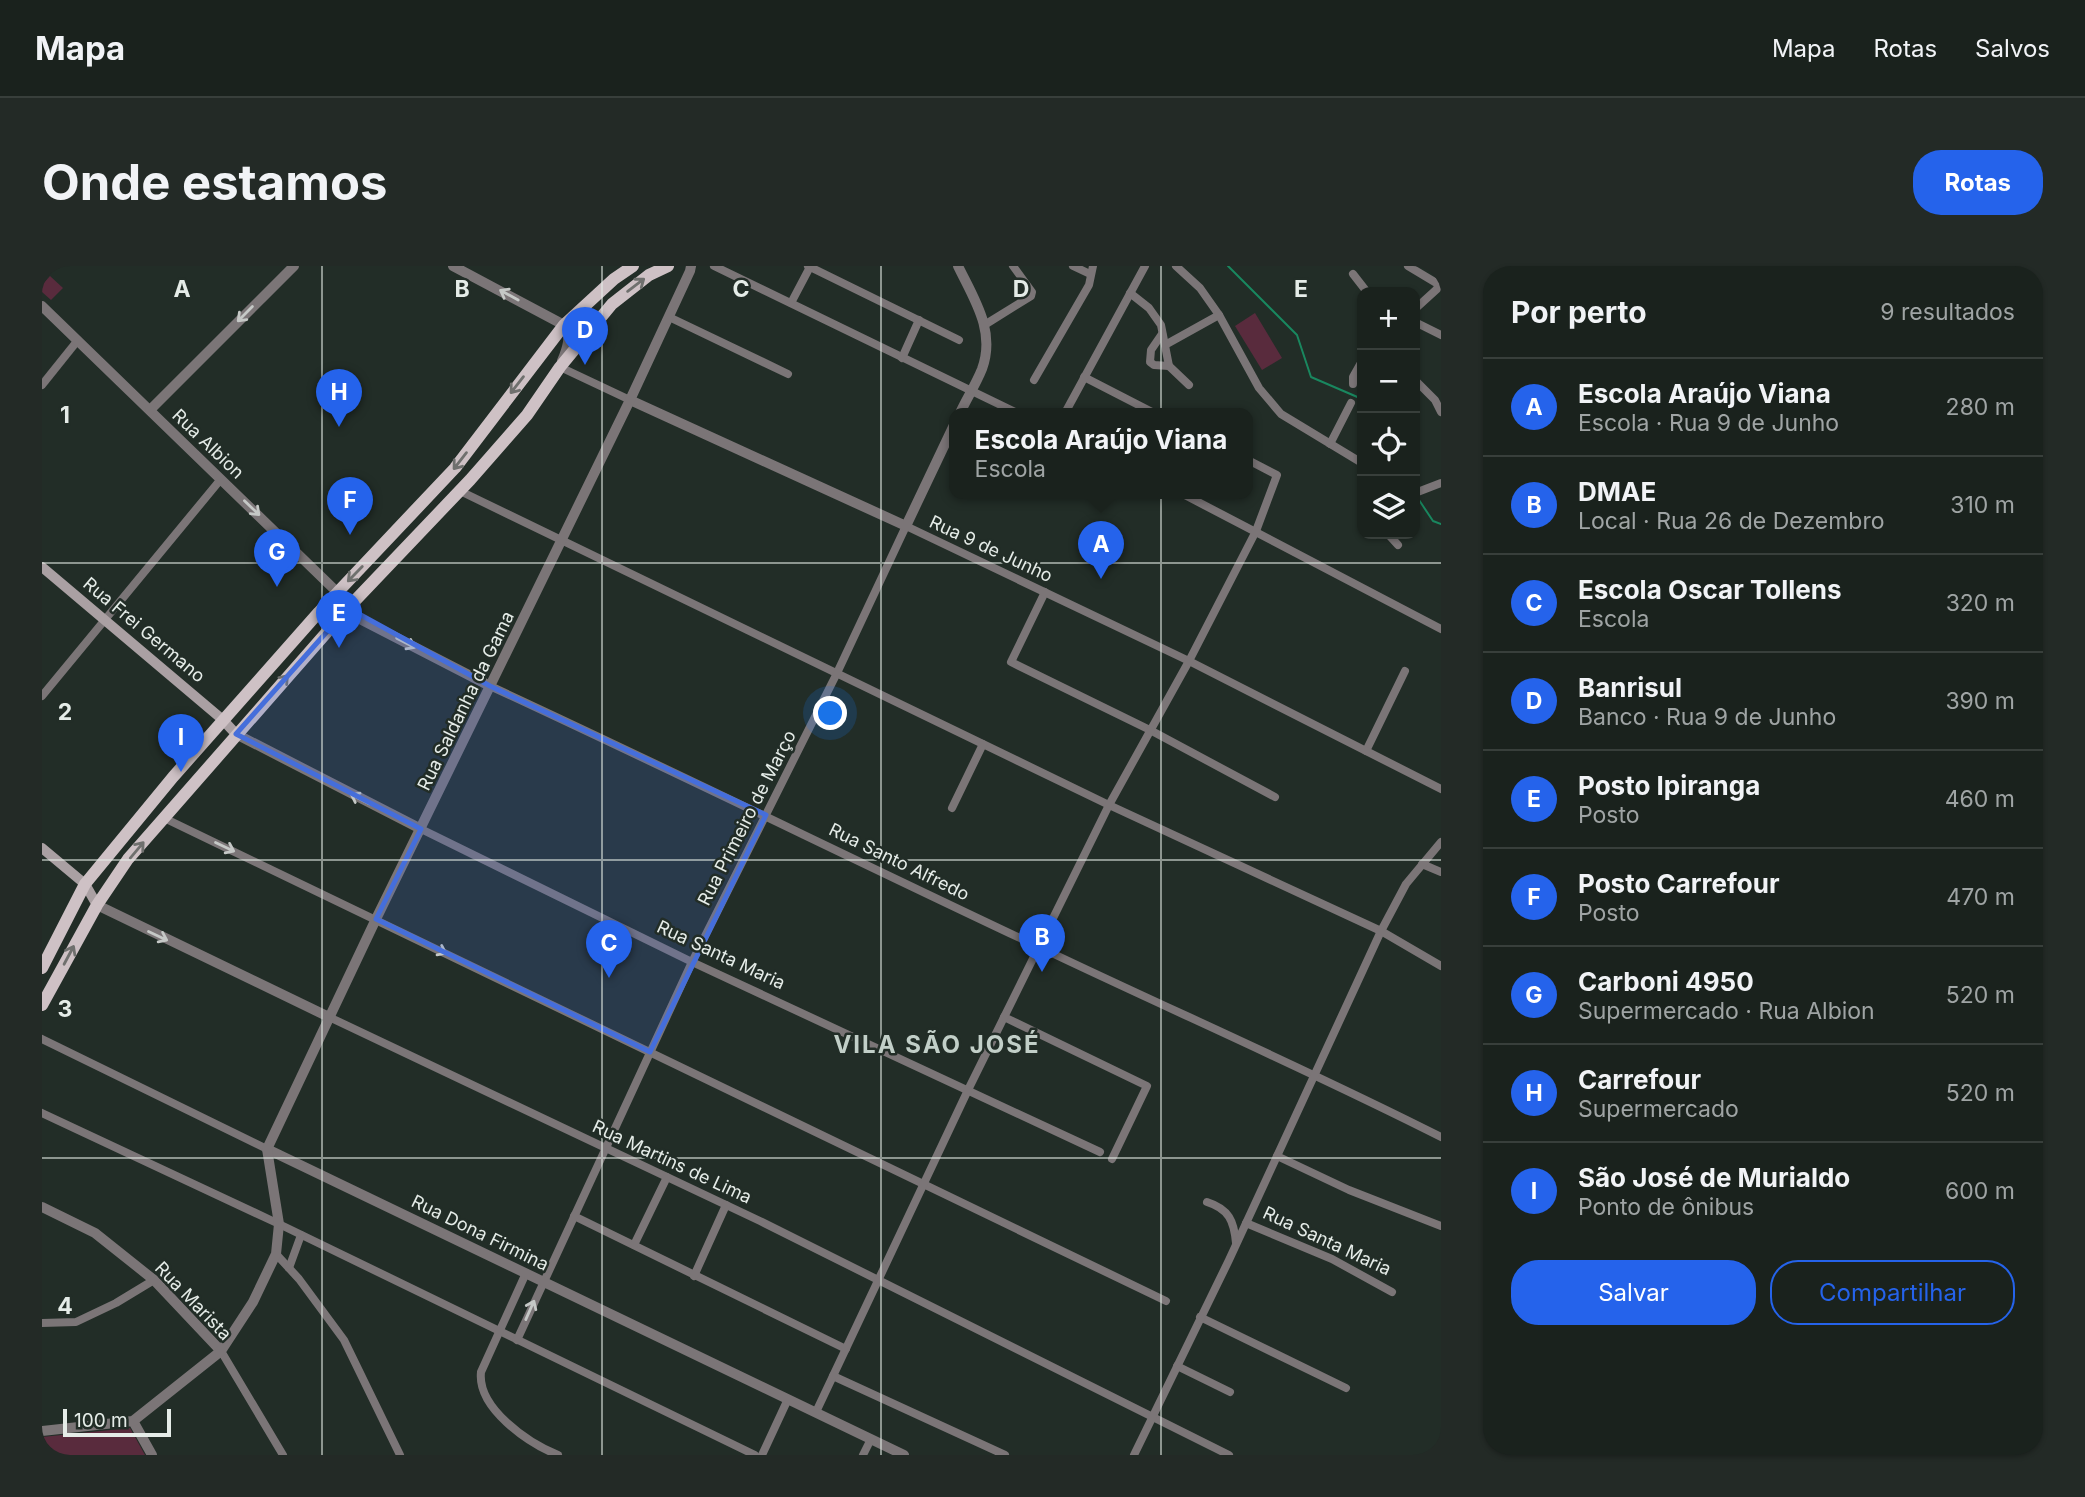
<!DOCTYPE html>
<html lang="pt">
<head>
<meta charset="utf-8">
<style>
	:root { --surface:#1a221d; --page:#232a26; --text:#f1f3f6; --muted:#9fa4a4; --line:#383f3b; --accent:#2563eb }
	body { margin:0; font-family:Inter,sans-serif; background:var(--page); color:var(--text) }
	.controls { position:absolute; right:21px; top:21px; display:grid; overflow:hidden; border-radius:14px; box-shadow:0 2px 5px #0004 }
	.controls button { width:63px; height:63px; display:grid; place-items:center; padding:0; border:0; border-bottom:2px solid var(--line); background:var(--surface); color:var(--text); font:35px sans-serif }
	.scale { position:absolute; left:21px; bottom:18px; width:108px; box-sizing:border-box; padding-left:7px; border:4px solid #e5ece8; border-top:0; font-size:19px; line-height:24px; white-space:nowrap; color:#e5ece8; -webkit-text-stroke:5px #222d27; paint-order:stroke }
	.you { position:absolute; left:789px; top:448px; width:24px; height:24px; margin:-18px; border:5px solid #fff; border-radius:50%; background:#1a73e8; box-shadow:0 0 0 10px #1a73e833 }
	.badge { display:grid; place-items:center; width:46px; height:46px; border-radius:50%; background:var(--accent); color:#fff; font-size:23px; font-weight:700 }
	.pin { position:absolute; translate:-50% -58px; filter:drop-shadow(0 2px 4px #0008) }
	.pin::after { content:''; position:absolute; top:37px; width:24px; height:21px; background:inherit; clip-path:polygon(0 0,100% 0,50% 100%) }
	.popup { position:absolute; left:907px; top:142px; width:304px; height:91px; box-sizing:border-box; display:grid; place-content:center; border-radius:14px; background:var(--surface); filter:drop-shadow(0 2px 5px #0005); font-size:23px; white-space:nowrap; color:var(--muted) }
	.popup b { font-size:26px; color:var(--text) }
	.popup::after { content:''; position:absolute; left:50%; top:100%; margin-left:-14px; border:14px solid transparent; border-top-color:var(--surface) }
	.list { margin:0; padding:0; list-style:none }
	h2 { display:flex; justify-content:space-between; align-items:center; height:91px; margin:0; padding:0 28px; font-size:30px }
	h2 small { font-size:23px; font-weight:400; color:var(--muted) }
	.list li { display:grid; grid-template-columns:46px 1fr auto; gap:21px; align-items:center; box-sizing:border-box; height:98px; padding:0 28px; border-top:2px solid var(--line) }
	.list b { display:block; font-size:26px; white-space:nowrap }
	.list p { margin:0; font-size:23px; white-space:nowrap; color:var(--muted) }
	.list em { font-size:23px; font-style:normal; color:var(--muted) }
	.actions { display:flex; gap:14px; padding:21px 28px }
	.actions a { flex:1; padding:16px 0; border:2px solid var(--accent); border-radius:28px; text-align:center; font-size:24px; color:var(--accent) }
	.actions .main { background:var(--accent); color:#fff }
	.icon { flex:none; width:38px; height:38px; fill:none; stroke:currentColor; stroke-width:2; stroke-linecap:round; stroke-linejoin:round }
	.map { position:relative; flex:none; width:1399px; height:1189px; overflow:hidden; border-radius:28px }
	header { display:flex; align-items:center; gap:42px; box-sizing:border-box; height:98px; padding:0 35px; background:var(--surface); border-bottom:2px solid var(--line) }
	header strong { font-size:33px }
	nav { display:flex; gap:38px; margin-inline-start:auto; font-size:24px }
	.intro { display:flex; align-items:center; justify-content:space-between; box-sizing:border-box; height:168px; padding:0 42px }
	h1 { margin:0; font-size:49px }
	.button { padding:18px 32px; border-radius:28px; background:var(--accent); color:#fff; font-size:24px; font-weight:700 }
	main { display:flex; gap:42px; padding:0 42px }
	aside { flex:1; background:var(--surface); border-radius:28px; box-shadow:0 2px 5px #0004 }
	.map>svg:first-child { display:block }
	.green { fill:#592b3d }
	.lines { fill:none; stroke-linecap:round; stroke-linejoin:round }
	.stream { stroke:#19875f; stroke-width:2 }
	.minor { stroke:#7b7577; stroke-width:8 }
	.tertiary { stroke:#7b7577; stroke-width:10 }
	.secondary { stroke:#aaa0a3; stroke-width:10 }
	.primary { stroke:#cec1c5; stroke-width:12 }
	.oneway { stroke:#6f706e }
	.oneway2 { stroke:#c5c8c6 }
	.marked { fill:#456edb; fill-opacity:0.2; stroke:#456edb; stroke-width:5; stroke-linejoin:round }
	.grid { fill:none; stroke:#e5ece8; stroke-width:2; stroke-opacity:0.55 }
	.labels { text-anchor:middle; stroke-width:5; stroke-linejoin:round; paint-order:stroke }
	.street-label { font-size:18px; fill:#e5ece8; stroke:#222d27 }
	.district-label { font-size:24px; font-weight:bold; letter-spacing:2px; fill:#c2cfc8; stroke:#222d27 }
	.grid-label { font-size:23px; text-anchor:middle; font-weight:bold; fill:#e5ece8; stroke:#222d27; stroke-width:5; stroke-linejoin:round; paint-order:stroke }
</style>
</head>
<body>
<header>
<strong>Mapa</strong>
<nav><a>Mapa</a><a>Rotas</a><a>Salvos</a></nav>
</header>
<div class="intro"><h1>Onde estamos</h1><a class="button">Rotas</a></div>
<main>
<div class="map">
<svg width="1399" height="1189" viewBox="0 0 1399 1189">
	<rect width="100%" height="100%" fill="#222d27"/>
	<!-- green -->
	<g class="green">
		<polygon points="8,10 21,22 9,34 0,26 0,19"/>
		<polygon points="1213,47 1240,92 1220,104 1193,60"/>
		<polygon points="88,1162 103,1189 5,1189 0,1181 0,1171"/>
	</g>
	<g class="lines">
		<!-- stream -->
		<g class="stream">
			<polyline points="1186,0 1255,69 1269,111 1320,133"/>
			<polyline points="1375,231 1391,255 1399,258"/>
		</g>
		<!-- minor -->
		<g class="minor">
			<polyline points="672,0 975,147"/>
			<polyline points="1031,0 1048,8"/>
			<polyline points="1134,0 1158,22 1177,49 1217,122 1239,148 1320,197"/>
			<polyline points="1366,0 1396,18 1395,23 1373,43"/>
			<polyline points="768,1 917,74"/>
			<polyline points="1311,8 1325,26"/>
			<polyline points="1088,27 1107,42 1119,59 1127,100 1147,119"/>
			<polyline points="749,37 768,1 766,0"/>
			<polyline points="627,51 746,108"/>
			<polyline points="1373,56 1399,69"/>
			<polyline points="944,58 989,30 990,26 971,0"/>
			<polyline points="1120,68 1109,84 1108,96 1112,99 1127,100"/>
			<polyline points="1123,79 1177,49"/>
			<polyline points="860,92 877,54"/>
			<polyline points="518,101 588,134"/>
			<polyline points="1042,111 1112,147"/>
			<polyline points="992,114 1047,19 1051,0"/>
			<polyline points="1373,114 1393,134 1399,146"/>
			<polyline points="1311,118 1311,111 1320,95"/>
			<polyline points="0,119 36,74"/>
			<polyline points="1023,147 1103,0"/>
			<polyline points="1288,178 1309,137"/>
			<polyline points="418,225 1067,539 1339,665 1399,700"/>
			<polyline points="1139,227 1399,363"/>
			<polyline points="1373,227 1399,217"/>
			<polyline points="1346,268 1356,279"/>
			<polyline points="1003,326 969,396 1108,464 1233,531"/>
			<path d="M448,420C632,505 814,595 997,681C1131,745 1267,804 1399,871"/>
			<polyline points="0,430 179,213"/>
			<polyline points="1324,485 1363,405"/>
			<polyline points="910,542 941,478"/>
			<polyline points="122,552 1124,1035"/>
			<polyline points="379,563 650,696 1058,886"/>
			<polyline points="1380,598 1399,606"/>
			<polyline points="962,751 1105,820 1070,893"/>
			<polyline points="289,752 718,955 1187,1189"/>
			<polyline points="0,773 225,883"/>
			<polyline points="0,847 237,958 713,1189"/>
			<polyline points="1235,890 1307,924 1399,960"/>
			<path d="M1165,936C1187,943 1192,955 1194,977"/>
			<polyline points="532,950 804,1083"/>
			<polyline points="1204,957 1290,993 1350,1026"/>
			<polyline points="592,979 625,911"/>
			<polyline points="234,988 257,1013 302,1074 358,1189"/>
			<polyline points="247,1002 259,969"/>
			<path d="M484,1007L439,1106C435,1142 486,1177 516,1189"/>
			<polyline points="652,1010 684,939"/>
			<polyline points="1158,1051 1304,1122"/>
			<polyline points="0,1057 34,1056 74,1037 112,1014"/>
			<polyline points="475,1074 650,696 795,407 864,260 1147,395 1399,523"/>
			<polyline points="179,1085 241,1189"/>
			<polyline points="1135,1100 1188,1126"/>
			<polyline points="791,1110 963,1189"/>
			<polyline points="774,1146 926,824 1067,539 1147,395 1214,265 1235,209 1206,194"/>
			<polyline points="720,1189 746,1133"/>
			<polyline points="821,1189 829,1173"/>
			<polyline points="1092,1189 1187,994 1339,665 1364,618 1399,576"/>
		</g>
		<!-- tertiary -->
		<g class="tertiary">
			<path d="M411,0L522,59C530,70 525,83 520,95"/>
			<path d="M916,0C932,33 954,65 940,103C934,118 925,132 918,147"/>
			<polyline points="0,40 295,326 306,342 318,353 448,420"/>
			<polyline points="588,134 864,260 912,159"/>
			<polyline points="108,144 252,0"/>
			<polyline points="194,468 379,563"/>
			<polyline points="55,639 289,752"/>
			<polyline points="225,883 862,1189"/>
			<polyline points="0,941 53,967 112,1014 179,1085"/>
			<polyline points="91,1155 110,1189"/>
			<polyline points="0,1165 91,1155 179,1085 211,1036 234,988 237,958 225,883 334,653 588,134 648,5 649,0"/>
		</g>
		<!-- secondary -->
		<g class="secondary">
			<polyline points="0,301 181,454 194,468"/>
			<polyline points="0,582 43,618 55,639"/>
		</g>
		<!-- primary -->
		<g class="primary">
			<polyline points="0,702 43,618 131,511 277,346 413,202 522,59 572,13 591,0"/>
			<polyline points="0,739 55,639 86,593 122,552 306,342 428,214 485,149 518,101 570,38 607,9 626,0"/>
		</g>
	</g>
	<!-- one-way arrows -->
	<defs><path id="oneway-shaft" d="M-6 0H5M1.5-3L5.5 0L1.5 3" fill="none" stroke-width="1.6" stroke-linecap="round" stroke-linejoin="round" transform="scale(1.75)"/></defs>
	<g class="oneway">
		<use href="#oneway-shaft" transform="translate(594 19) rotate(-37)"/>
		<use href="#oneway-shaft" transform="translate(475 119) rotate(128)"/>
		<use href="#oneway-shaft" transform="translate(418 195) rotate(128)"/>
		<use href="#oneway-shaft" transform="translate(313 308) rotate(134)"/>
		<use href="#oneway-shaft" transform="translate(239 417) rotate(-48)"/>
		<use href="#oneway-shaft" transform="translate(95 584) rotate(-50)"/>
		<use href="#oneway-shaft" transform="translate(27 689) rotate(-62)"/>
	</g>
	<g class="oneway2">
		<use href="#oneway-shaft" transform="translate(467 29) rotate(-151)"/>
		<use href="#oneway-shaft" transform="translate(203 48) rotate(135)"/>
		<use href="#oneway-shaft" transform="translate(210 242) rotate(44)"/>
		<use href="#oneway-shaft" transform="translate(364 377) rotate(27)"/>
		<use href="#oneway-shaft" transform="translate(318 533) rotate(-153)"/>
		<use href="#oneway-shaft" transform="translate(183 581) rotate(25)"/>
		<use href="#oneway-shaft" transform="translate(116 670) rotate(25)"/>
		<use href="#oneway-shaft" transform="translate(395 683) rotate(26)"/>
		<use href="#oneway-shaft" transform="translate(488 1044) rotate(-66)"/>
	</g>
	<!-- marked area -->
	<path class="marked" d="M306,342L448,420L724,549L608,786L334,653L379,563L194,468Z"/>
	<!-- grid -->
	<path class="grid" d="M280,0V1189M560,0V1189M839,0V1189M1119,0V1189M0,297H1399M0,594H1399M0,892H1399"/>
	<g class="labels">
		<!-- street labels -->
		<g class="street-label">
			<text transform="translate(166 178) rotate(44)" y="6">Rua Albion</text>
			<text transform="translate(949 283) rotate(25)" y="6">Rua 9 de Junho</text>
			<text transform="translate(102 364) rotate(40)" y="6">Rua Frei Germano</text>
			<text transform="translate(424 435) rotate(-64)" y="6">Rua Saldanha da Gama</text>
			<text transform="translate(705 552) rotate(-63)" y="6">Rua Primeiro de Março</text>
			<text transform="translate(857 596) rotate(26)" y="6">Rua Santo Alfredo</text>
			<text transform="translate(679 689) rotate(25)" y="6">Rua Santa Maria</text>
			<text transform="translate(630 896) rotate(25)" y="6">Rua Martins de Lima</text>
			<text transform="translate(438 967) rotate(26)" y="6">Rua Dona Firmina</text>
			<text transform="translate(1285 975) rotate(25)" y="6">Rua Santa Maria</text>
			<text transform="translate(151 1035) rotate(46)" y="6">Rua Marista</text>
		</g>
		<!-- district labels -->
		<g class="district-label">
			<text x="895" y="787">VILA SÃO JOSÉ</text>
		</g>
	</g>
	<g class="grid-label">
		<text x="140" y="31">A</text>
		<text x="420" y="31">B</text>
		<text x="699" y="31">C</text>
		<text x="979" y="31">D</text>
		<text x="1259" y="31">E</text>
		<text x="23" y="157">1</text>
		<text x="23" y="454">2</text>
		<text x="23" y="751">3</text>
		<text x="23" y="1048">4</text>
	</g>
</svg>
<div class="controls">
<button>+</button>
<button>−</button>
<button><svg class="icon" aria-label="locate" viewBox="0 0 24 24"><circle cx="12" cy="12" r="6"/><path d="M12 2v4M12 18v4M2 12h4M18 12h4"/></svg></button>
<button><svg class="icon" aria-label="layers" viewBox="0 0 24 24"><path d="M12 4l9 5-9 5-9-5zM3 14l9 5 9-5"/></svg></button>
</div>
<div class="scale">100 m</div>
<div class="you"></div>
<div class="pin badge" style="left:1059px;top:313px">A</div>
<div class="popup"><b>Escola Araújo Viana</b>Escola</div>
<div class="pin badge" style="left:1000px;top:706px">B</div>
<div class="pin badge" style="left:567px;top:712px">C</div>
<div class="pin badge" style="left:543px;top:99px">D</div>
<div class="pin badge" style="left:297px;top:382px">E</div>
<div class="pin badge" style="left:308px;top:269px">F</div>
<div class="pin badge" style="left:235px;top:321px">G</div>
<div class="pin badge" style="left:297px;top:161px">H</div>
<div class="pin badge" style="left:139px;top:506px">I</div>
</div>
<aside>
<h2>Por perto<small>9 resultados</small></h2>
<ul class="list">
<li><span class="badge">A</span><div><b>Escola Araújo Viana</b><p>Escola · Rua 9 de Junho</p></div><em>280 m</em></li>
<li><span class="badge">B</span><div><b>DMAE</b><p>Local · Rua 26 de Dezembro</p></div><em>310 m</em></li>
<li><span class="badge">C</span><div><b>Escola Oscar Tollens</b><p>Escola</p></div><em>320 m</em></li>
<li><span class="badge">D</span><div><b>Banrisul</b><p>Banco · Rua 9 de Junho</p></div><em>390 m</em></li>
<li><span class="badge">E</span><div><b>Posto Ipiranga</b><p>Posto</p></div><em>460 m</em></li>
<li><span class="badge">F</span><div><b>Posto Carrefour</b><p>Posto</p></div><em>470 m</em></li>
<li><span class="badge">G</span><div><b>Carboni 4950</b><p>Supermercado · Rua Albion</p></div><em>520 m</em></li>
<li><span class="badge">H</span><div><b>Carrefour</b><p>Supermercado</p></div><em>520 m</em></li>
<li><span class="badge">I</span><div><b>São José de Murialdo</b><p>Ponto de ônibus</p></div><em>600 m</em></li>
</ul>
<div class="actions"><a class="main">Salvar</a><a>Compartilhar</a></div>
</aside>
</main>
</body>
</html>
